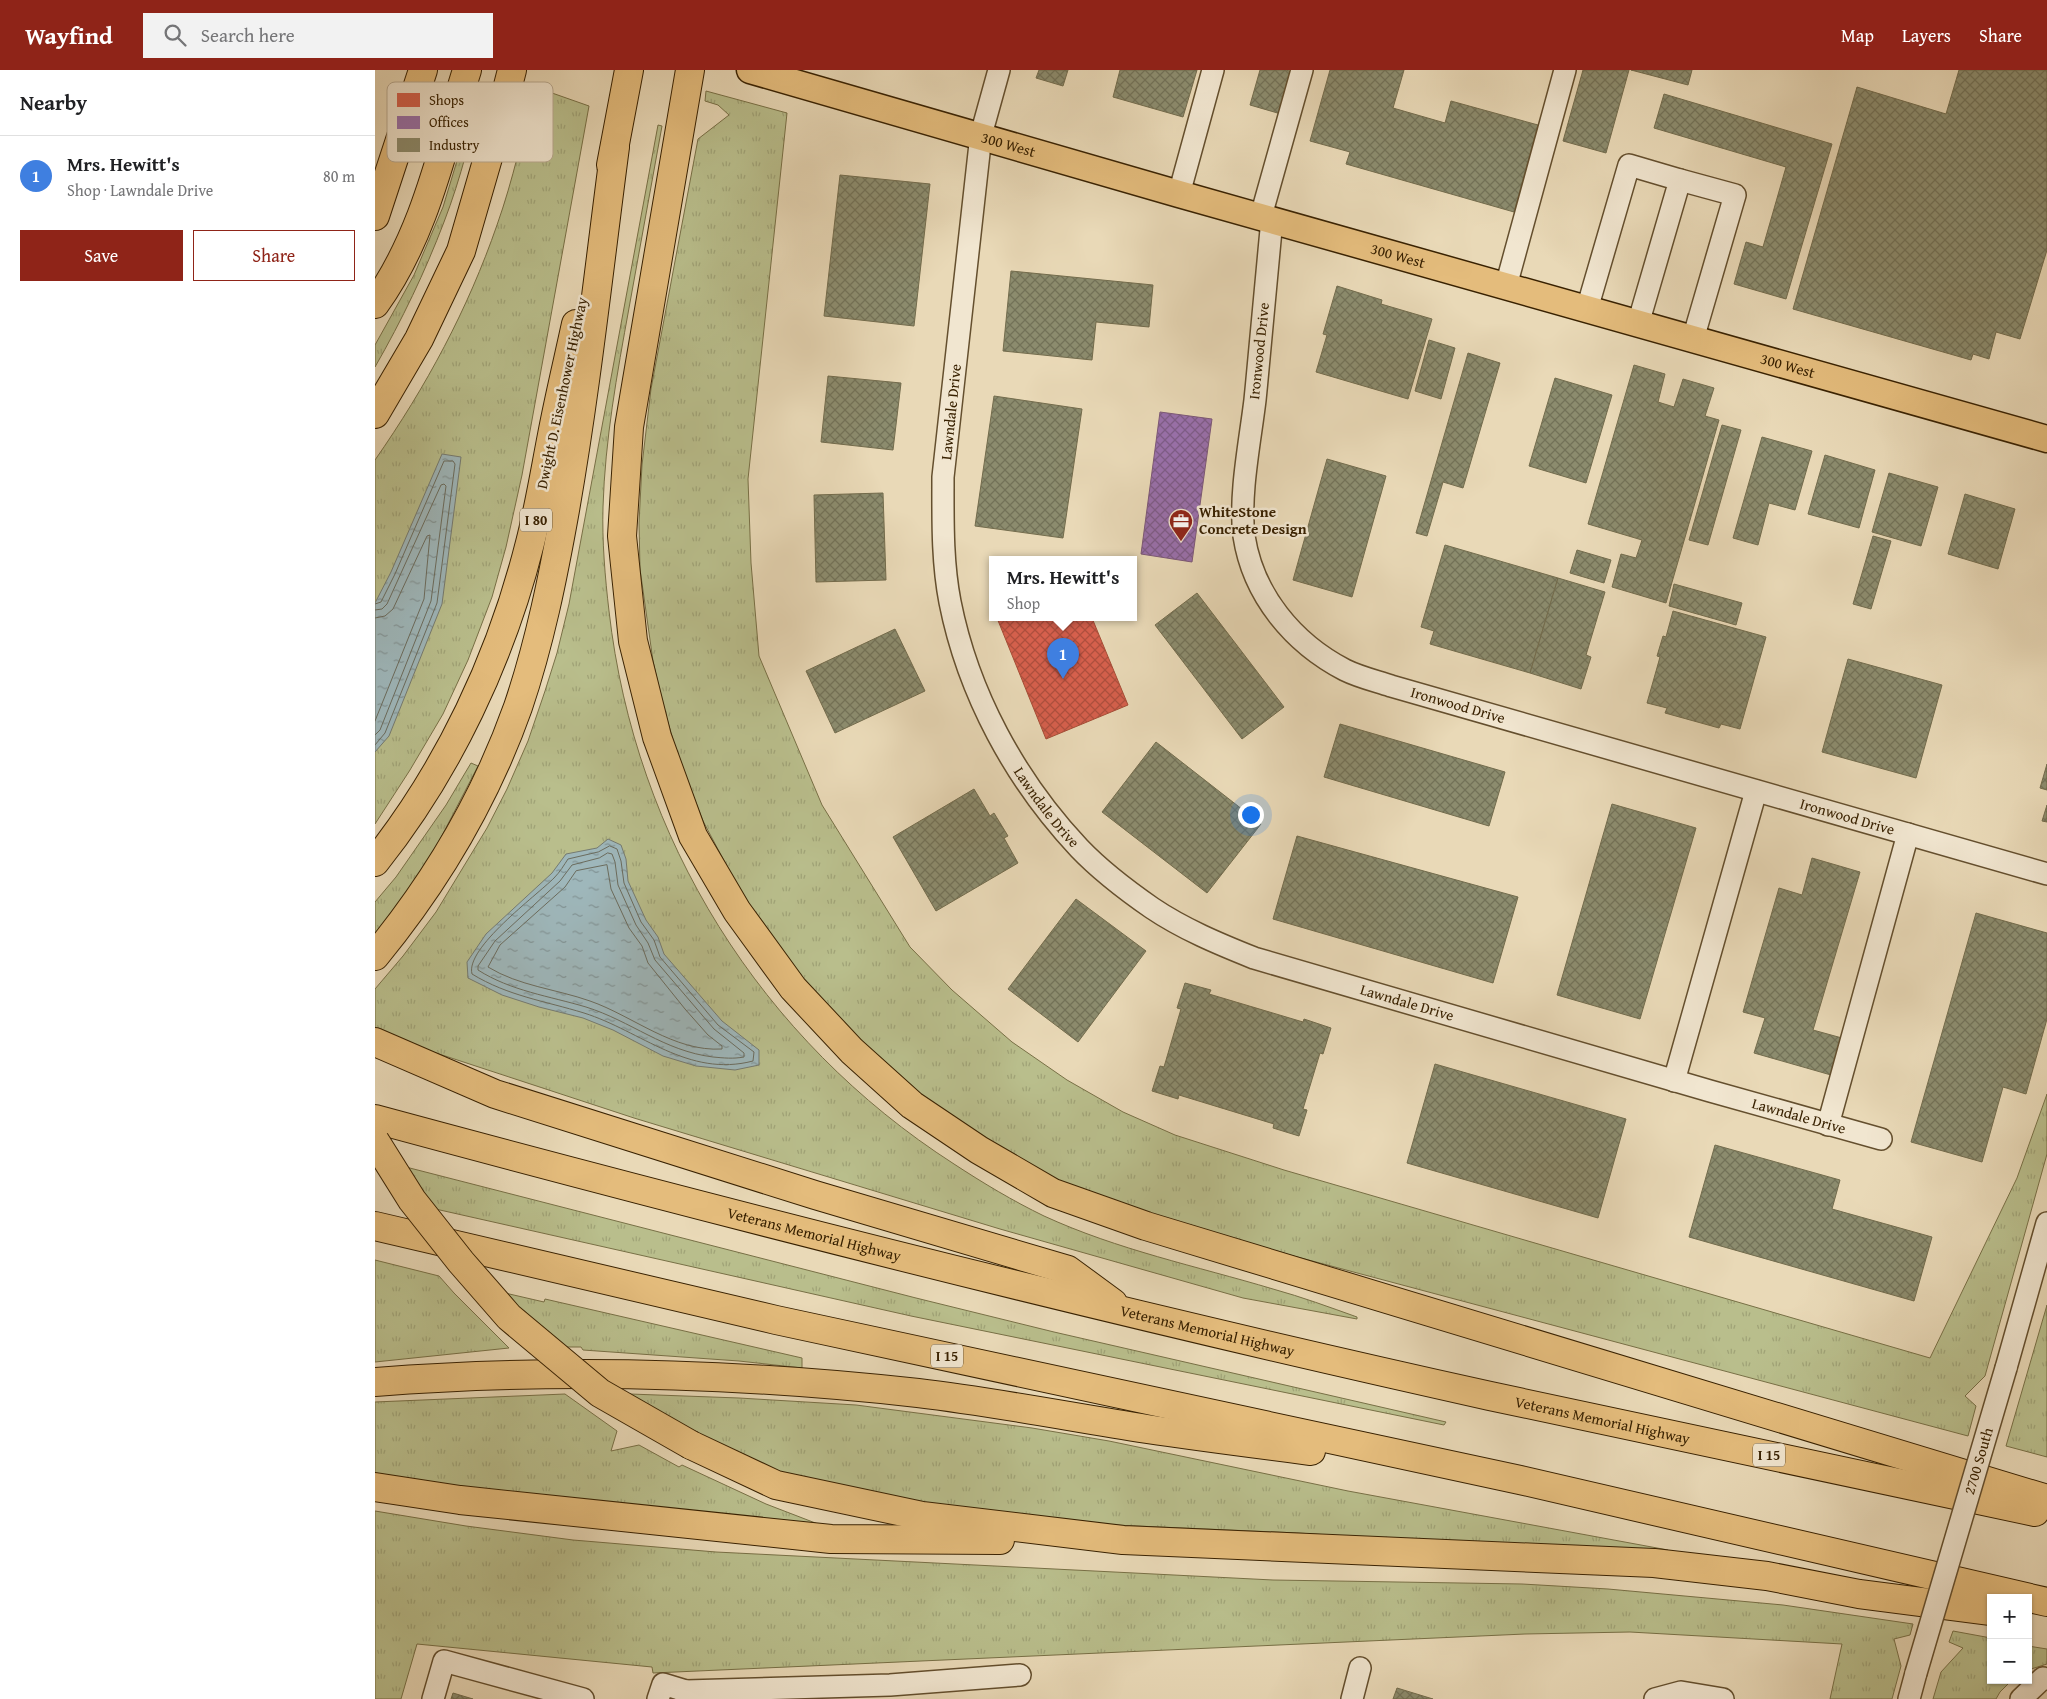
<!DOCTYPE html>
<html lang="en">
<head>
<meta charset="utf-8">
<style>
	:root { --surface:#fff; --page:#f2f2f2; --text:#202124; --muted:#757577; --line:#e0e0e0; --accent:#8f2418 }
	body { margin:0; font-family:"Gentium Book Plus",serif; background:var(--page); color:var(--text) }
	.controls { position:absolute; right:15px; bottom:15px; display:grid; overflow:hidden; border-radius:0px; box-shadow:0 1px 4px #0004 }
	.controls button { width:45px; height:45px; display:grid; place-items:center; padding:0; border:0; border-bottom:1px solid var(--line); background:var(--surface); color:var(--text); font:25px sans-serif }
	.you { position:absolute; left:875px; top:744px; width:18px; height:18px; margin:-12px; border:4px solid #fff; border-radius:50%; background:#1a73e8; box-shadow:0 0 0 8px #1a73e833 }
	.badge { display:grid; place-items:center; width:32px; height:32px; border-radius:50%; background:var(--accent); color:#fff; font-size:16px; font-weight:700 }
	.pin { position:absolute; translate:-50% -41px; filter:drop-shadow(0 1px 2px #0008) }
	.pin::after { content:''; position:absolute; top:26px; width:18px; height:15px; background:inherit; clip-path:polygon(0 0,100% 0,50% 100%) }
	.popup { position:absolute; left:614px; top:486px; width:148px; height:65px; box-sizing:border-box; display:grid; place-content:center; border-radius:0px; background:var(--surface); filter:drop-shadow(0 1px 4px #0005); font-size:16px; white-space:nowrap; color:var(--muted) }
	.popup b { font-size:19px; color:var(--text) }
	.popup::after { content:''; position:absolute; left:50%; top:100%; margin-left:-10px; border:10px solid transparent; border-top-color:var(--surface) }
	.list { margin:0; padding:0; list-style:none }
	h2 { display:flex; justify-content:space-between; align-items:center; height:65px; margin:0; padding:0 20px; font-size:21px }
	h2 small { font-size:16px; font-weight:400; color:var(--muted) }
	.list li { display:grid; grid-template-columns:32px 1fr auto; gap:15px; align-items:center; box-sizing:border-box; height:80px; padding:0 20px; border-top:1px solid var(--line) }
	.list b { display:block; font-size:19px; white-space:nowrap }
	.list p { margin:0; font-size:16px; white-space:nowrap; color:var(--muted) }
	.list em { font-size:16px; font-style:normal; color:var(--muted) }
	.actions { display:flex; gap:10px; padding:15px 20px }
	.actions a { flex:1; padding:11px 0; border:1px solid var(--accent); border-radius:0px; text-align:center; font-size:18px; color:var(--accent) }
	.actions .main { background:var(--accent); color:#fff }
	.icon { flex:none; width:28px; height:28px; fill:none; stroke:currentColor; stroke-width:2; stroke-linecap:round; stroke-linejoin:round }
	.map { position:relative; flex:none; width:1672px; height:1629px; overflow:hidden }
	header { display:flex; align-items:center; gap:30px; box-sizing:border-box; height:70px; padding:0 25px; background:var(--accent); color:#fff }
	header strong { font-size:24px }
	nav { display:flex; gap:28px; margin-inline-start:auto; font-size:18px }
	.search { width:350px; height:45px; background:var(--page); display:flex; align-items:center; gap:12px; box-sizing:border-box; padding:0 18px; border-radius:0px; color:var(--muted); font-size:19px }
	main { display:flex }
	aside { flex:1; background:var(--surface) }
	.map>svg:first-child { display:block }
	.grass { fill:url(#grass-tufts); stroke:#787046 }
	.water { fill:url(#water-ripples); stroke:#757b71 }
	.shops { fill:url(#shops-cross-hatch); stroke:#a74d36 }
	.offices { fill:url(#offices-cross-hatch); stroke:#7c5878 }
	.industry { fill:url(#industry-cross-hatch); stroke:#736c4d }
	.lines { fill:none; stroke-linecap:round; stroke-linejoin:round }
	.shore { stroke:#6b6c5e; stroke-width:1 }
	.minor-casing { stroke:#644f2e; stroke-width:24 }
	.major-casing { stroke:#382101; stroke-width:29 }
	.highway-casing { stroke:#382101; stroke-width:30 }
	.minor { stroke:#f1e6d0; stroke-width:21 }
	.major { stroke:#e4bc7c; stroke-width:26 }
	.highway { stroke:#e4bc7c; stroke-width:28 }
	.minor-bridge-casing { stroke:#644f2e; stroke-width:24; stroke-linecap:butt }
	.highway-bridge-casing { stroke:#382101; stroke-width:30; stroke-linecap:butt }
	.minor-bridge { stroke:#f1e6d0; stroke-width:21 }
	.highway-bridge { stroke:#e4bc7c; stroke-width:28 }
	.labels { text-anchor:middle; stroke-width:5; stroke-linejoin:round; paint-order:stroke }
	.shield { fill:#f1e6d0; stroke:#705c3f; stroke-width:1 }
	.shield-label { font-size:14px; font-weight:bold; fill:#382101 }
	.street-label { font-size:15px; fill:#382101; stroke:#f1e6d0 }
	.poi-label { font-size:15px; font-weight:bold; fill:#382101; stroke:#f1e6d0; text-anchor:start }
	.key { fill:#f1e6d0; stroke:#baab92; stroke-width:1 }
	.key-label { font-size:14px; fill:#382101 }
</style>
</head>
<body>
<header>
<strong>Wayfind</strong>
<div class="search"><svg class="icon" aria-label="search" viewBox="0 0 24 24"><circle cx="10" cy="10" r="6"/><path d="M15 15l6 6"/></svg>Search here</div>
<nav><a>Map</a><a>Layers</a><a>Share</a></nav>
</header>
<main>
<aside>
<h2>Nearby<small></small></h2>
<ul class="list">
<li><span class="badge" style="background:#3f7fe0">1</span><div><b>Mrs. Hewitt's</b><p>Shop · Lawndale Drive</p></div><em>80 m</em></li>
</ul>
<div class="actions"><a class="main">Save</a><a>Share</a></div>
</aside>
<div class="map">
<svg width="1672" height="1629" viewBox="0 0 1672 1629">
	<defs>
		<pattern id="grass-tufts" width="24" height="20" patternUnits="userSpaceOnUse" patternTransform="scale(1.25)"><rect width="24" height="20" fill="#b9be8c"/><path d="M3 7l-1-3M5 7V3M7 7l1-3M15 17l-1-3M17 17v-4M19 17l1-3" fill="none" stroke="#a0a377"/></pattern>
		<pattern id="water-ripples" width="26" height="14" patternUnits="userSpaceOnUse" patternTransform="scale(1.25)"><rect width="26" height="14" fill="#9eb7bb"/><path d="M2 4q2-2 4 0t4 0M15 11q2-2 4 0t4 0" fill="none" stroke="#829496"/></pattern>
		<pattern id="shops-cross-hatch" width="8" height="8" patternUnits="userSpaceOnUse" patternTransform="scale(1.25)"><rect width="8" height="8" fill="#d6604d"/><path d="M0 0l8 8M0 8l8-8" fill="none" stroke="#af4f3e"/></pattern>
		<pattern id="offices-cross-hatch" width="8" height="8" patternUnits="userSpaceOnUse" patternTransform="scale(1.25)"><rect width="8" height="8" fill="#9970ab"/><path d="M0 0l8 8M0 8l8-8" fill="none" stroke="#7e5c89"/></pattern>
		<pattern id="industry-cross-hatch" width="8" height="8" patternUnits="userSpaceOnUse" patternTransform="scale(1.25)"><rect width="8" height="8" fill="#8c8c6e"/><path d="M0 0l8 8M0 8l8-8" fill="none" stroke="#737258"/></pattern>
	</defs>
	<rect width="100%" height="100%" fill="#e9d9b7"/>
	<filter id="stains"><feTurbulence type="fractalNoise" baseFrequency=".004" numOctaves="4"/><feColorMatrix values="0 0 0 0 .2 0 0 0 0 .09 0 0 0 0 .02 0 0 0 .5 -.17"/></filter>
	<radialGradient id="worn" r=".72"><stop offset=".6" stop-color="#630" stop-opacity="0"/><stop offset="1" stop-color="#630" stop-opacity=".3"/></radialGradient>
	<!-- grass -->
	<g class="grass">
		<path d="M105,15L108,16C97,62 86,108 69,152C50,202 27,250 0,297V275L39,205L68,137Z"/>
		<path d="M160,17L214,36L147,405L131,477L117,527L93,590L68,644L35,700L0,754V390C51,317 93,239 122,155C138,110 148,63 160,17Z"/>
		<polygon points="331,21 412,43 373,409 376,493 384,586 447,735 535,877 577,920 637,972 692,1010 748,1042 800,1065 909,1100 1555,1288 1642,1108 1672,1024 1672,1084 1610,1306 1590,1326 1601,1336 1593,1366 795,1153 676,1108 551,1032 454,943 373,836 328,751 303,687 287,632 278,591 265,499 264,453 267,395 276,319 323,69 354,45 343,35 330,31"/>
		<path d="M283,55L287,56C276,117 265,177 254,238C242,304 230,370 228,437C227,471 230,507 234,541C260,769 386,970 579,1094C608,1113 638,1131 669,1146C743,1180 821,1196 898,1219C927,1227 954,1237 982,1247V1249L868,1228L625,1159L259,1048L58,982L0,961V919L28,886L61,842L112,758L132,719L153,671L170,621L182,583L194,534Z"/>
		<polygon points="96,693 103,696 59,781 35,818 0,866 0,832 21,807 71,735"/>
		<polygon points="27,1096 541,1228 679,1262 1071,1352 1069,1355 536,1246 56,1138"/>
		<polygon points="0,1190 64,1206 79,1223 134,1278 0,1292"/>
		<polygon points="130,1223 169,1232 170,1229 427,1288 427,1298 364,1291 208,1280 206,1277 190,1277 150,1243"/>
		<polygon points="1672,1235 1672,1387 1631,1376"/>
		<polygon points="190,1324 242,1361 236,1381 264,1375 304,1397 307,1395 391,1434 443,1454 0,1415 0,1332"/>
		<polygon points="255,1324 364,1328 481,1335 657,1358 734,1371 973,1421 1293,1480 1291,1487 923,1463 601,1449 426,1410 346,1377"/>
		<polygon points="0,1441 91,1456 198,1470 341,1482 898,1510 1147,1514 1233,1519 1408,1535 1538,1554 1535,1565 1519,1569 1526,1596 1517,1629 1455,1629 1467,1574 1255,1562 1150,1564 278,1603 277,1597 42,1574 26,1629 0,1629"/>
		<polygon points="1578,1561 1616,1568 1616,1610 1637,1610 1625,1622 1621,1629 1558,1629 1566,1602 1588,1578 1574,1572"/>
		<polygon points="1653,1576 1672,1579 1672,1594 1653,1600"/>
	</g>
	<!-- water -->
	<g class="water">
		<polygon points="67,384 86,387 67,534 14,666 0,682 0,533 16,502"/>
		<polygon points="233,769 246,775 251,789 253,811 271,850 283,867 289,884 347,951 384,980 384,995 360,1000 321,996 288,986 238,960 208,948 164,937 127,925 93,908 92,892 111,864 177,803 191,784 222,778"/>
	</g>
	<!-- shops -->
	<polygon class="shops" points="622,548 717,548 753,635 671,669"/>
	<!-- offices -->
	<polygon class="offices" points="785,342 837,349 817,492 766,484"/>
	<!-- industry -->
	<g class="industry">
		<polygon points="664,0 693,0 688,16 661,8"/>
		<polygon points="745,0 822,0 808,47 738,27"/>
		<polygon points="885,0 911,0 918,2 906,44 875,35"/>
		<polygon points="955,0 1029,0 1018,38 1070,53 1076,31 1163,55 1139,142 971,94 975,82 935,71"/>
		<polygon points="1208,0 1254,0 1231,83 1188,71"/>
		<polygon points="1256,0 1317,0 1313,15"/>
		<polygon points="1584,0 1672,0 1672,180 1645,269 1621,262 1614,289 1598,284 1596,290 1418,239 1482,17 1571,44"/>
		<polygon points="1289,24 1457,74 1411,229 1359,214 1371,172 1388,177 1411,97 1279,58"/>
		<polygon points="465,105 555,114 539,256 449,246"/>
		<polygon points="636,201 778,215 774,257 721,252 717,290 628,281"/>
		<polygon points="962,216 1007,230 1006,234 1057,249 1033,329 941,302 952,265 948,264"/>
		<polygon points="1054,270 1080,278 1066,329 1040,321"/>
		<polygon points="1093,283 1125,293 1088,418 1068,412 1052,466 1041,463"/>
		<polygon points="1259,295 1290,304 1283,332 1299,337 1308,309 1339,318 1330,346 1344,350 1291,533 1237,517 1246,484 1261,488 1267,470 1213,454"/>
		<polygon points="453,306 526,313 518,380 446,372"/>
		<polygon points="1180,308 1237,325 1211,413 1154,396"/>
		<polygon points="619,326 707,339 688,468 600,456"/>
		<polygon points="1347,355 1366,360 1333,475 1314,470"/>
		<polygon points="1387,367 1437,381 1420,440 1394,433 1383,475 1358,468"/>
		<polygon points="1450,385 1500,400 1484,458 1433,444"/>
		<polygon points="952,389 1011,406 977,527 918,510"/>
		<polygon points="1514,403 1563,417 1546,476 1497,462"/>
		<polygon points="508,423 511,510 441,512 439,425"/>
		<polygon points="1590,424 1640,439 1623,499 1573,484"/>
		<polygon points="1498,466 1516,471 1496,539 1478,534"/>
		<polygon points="1070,475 1183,508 1155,603 1055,574 1059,561 1046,557"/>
		<polygon points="1202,480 1236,490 1229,513 1195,503"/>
		<polygon points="1183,508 1230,522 1211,585 1216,587 1206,619 1155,603"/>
		<polygon points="1299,514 1367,533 1361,555 1294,536"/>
		<polygon points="822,523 909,637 867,669 780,555"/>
		<polygon points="1298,541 1391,567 1365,659 1346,654 1344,658 1290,643 1292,638 1272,633 1285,587 1282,586 1288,566 1291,567"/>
		<polygon points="520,559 550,621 460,663 431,601"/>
		<polygon points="1473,589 1567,615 1541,708 1447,682"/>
		<polygon points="965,654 1130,702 1114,756 949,707"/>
		<polygon points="781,672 886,754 832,823 727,742"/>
		<polygon points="1672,694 1672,720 1665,718"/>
		<polygon points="599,719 615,746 619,743 633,766 629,768 643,793 561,841 518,767"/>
		<polygon points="1237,734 1321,758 1265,949 1182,925"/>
		<polygon points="1672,735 1672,752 1667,751"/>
		<polygon points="922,766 1143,827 1118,913 898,849"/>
		<polygon points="1437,788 1485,802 1438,960 1467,968 1456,1005 1379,983 1390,948 1368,942 1404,818 1427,825"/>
		<polygon points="701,829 771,881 703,972 633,919"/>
		<polygon points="1601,843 1672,863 1672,949 1651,1024 1628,1017 1607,1092 1536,1072"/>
		<polygon points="810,913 836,920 834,924 928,952 929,949 956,958 948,984 945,983 928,1039 932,1040 924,1066 898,1058 899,1054 804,1025 803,1029 777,1021 785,996 789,997 806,939 802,938"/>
		<polygon points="1060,994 1251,1049 1223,1148 1032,1093"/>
		<polygon points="1340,1075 1465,1110 1457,1139 1557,1167 1539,1231 1314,1167"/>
		<polygon points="1022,1618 1058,1629 1018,1629"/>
		<polygon points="78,1623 98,1629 76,1629"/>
	</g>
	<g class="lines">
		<!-- shore -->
		<g class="shore">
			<polyline points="0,534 6,532 20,504 69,391 78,391 80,394 62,533 10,663 0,675"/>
			<polyline points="0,540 7,539 12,534 66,415 69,414 71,416 56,531 5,660 0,665"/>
			<polyline points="0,548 10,546 18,539 52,466 55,465 49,529 0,651"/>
			<path d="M235,776L242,779L246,791L249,813L266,852L279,870L285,887L343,955L379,982L378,991C313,1008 266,961 209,943C170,931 133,926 97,904C90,878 161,826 179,808C185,802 189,795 193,789L223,782Z"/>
			<path d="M233,783L237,784L240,792L243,815L261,855L273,873L280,890L339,959L369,983V987C358,989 349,988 338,987C289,981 256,951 211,937C174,926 136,921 103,900V896L120,871L185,811L197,795L224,788Z"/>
			<path d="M232,795L236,819L254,858L267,876L273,893L310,939L333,965L347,976V979C299,982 258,946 215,931C181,919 144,916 113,897L125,875L190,817L201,801Z"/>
		</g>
		<!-- minor casing -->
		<g class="minor-casing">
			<g id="minor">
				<path id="s1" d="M624,0L606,65L568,407C568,449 567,491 575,532C593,623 640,710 704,778C725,800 751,820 777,838C808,859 844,874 879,888L1335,1021L1506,1069"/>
				<polyline points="1305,110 1360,125 1318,269"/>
				<polyline points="804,124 838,0"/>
				<polyline points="886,146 927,0"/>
				<path id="s2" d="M897,149C891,210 886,270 880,330C875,372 864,425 869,466C878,525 918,573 970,600C984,607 1001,611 1016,616L1672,804"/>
				<polyline points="1131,216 1190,0"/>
				<polyline points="1212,239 1254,95 1305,110 1263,254"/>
				<polyline points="1299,1011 1381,721"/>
				<polyline points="1453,1055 1533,764"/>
				<polyline points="1631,1298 1672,1153"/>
				<polyline points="58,1629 69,1591 208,1629"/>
				<polyline points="283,1629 288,1614 311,1621"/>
				<polyline points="311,1629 311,1621 515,1615 645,1605"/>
				<polyline points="977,1629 985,1598"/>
				<polyline points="1280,1629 1306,1622 1348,1629"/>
				<polyline points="1534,1629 1541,1603"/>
				<polyline points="1646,1629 1668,1608 1672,1609"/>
			</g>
		</g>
		<!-- major casing -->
		<g class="major-casing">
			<g id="major">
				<path id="s3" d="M375,0L804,124L1672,369"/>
			</g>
		</g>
		<!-- highway casing -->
		<g class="highway-casing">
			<g id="highway">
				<polyline points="315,0 254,357 247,466 258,571 282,667 318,766 362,841 418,918 477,981 537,1035 604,1080 678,1123 771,1156 1672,1429"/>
				<polyline points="236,95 254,0"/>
				<polyline points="0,146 48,0"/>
				<path d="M0,234C50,165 67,79 92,0"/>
				<polyline points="0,344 44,269 86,181 126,43 137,0"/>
				<path d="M0,792C74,699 126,588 155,473C164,438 170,401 177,365C184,328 193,291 201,254"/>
				<path d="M0,886C61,812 111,727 143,637C165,572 178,507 190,440C211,320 224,198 240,77"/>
				<polyline points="0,972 120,1024 440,1125 693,1200 738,1233"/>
				<path id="s4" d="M0,1049C369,1149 741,1243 1115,1326C1296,1366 1478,1403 1660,1442"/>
				<polyline points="0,1156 401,1250 1145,1410 1672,1532"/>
				<path d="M0,1312C181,1298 363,1303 543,1323C620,1332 695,1347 772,1359C826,1367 881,1374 936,1381"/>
				<polyline points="316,1375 401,1415 547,1446 748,1470 1279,1493 1392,1506 1484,1524 1616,1541"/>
				<polyline points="0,1417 85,1430 456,1469 625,1470"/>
			</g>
		</g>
		<!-- minor -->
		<use href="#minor" class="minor"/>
		<!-- major -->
		<use href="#major" class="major"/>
		<!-- highway -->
		<use href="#highway" class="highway"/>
		<!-- minor-bridge casing -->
		<g class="minor-bridge-casing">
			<g id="minor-bridge">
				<path id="s5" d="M1541,1603L1631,1298"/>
			</g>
		</g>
		<!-- highway-bridge casing -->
		<g class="highway-bridge-casing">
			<polyline id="highway-bridge" points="0,1071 37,1130 86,1192 134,1247 225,1323 316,1375"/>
		</g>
		<!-- minor-bridge -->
		<use href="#minor-bridge" class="minor-bridge"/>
		<!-- highway-bridge -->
		<use href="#highway-bridge" class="highway-bridge"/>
	</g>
	<!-- icons -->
	<defs>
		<g id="office-pin" transform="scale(1.25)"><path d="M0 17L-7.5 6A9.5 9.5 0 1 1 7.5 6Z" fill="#8f2418" stroke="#f1e6d0"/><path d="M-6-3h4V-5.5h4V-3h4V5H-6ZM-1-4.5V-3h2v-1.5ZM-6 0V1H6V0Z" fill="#fff"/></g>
	</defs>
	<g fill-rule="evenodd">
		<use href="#office-pin" x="806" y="451"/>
	</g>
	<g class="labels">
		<!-- shield labels -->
		<g class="shield">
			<rect x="145" y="438.5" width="32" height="23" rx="4"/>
			<rect x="556" y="1274.5" width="32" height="23" rx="4"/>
			<rect x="1378" y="1373.5" width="32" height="23" rx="4"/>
		</g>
		<g class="shield-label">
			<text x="161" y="455">I 80</text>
			<text x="572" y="1291">I 15</text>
			<text x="1394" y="1390">I 15</text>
		</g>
		<!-- street labels -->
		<g class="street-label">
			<text dy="5" stroke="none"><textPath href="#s3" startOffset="269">300 West</textPath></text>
			<text dy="5" stroke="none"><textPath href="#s3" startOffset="674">300 West</textPath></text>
			<text transform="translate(884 281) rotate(-84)" y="5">Ironwood Drive</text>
			<text dy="5" stroke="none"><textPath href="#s3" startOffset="1079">300 West</textPath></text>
			<text transform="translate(187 323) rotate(-78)" y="5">Dwight D. Eisenhower Highway</text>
			<text transform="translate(576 342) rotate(-84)" y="5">Lawndale Drive</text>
			<text dy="5" stroke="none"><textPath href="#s2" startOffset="611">Ironwood Drive</textPath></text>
			<text dy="5" stroke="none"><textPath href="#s1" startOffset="766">Lawndale Drive</textPath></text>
			<text dy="5" stroke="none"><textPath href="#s2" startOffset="1016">Ironwood Drive</textPath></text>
			<text dy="5" stroke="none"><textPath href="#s1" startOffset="1186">Lawndale Drive</textPath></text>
			<text dy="5" stroke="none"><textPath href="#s1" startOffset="1594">Lawndale Drive</textPath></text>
			<text dy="5" stroke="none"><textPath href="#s4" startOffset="454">Veterans Memorial Highway</textPath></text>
			<text dy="5" stroke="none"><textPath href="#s4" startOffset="859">Veterans Memorial Highway</textPath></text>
			<text dy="5" stroke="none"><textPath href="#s4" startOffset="1264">Veterans Memorial Highway</textPath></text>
			<text dy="5" stroke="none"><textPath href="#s5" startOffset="221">2700 South</textPath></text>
		</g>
		<!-- poi labels -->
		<g class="poi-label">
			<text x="824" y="447">WhiteStone<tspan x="824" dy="17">Concrete Design</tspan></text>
		</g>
	</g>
	<!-- legend -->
	<rect x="12" y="12" width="166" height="80" rx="8" class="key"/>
	<rect x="22" y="23" width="23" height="14" fill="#d6604d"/>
	<rect x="22" y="46" width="23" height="13" fill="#9970ab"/>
	<rect x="22" y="68" width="23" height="14" fill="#8c8c6e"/>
	<g class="key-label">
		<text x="54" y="35">Shops</text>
		<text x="54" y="57">Offices</text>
		<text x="54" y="80">Industry</text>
	</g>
	<rect width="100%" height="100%" filter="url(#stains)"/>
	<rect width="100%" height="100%" fill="url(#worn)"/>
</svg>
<div class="controls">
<button>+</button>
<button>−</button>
</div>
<div class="you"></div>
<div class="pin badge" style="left:688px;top:609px;background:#3f7fe0">1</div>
<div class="popup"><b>Mrs. Hewitt's</b>Shop</div>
</div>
</main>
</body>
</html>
